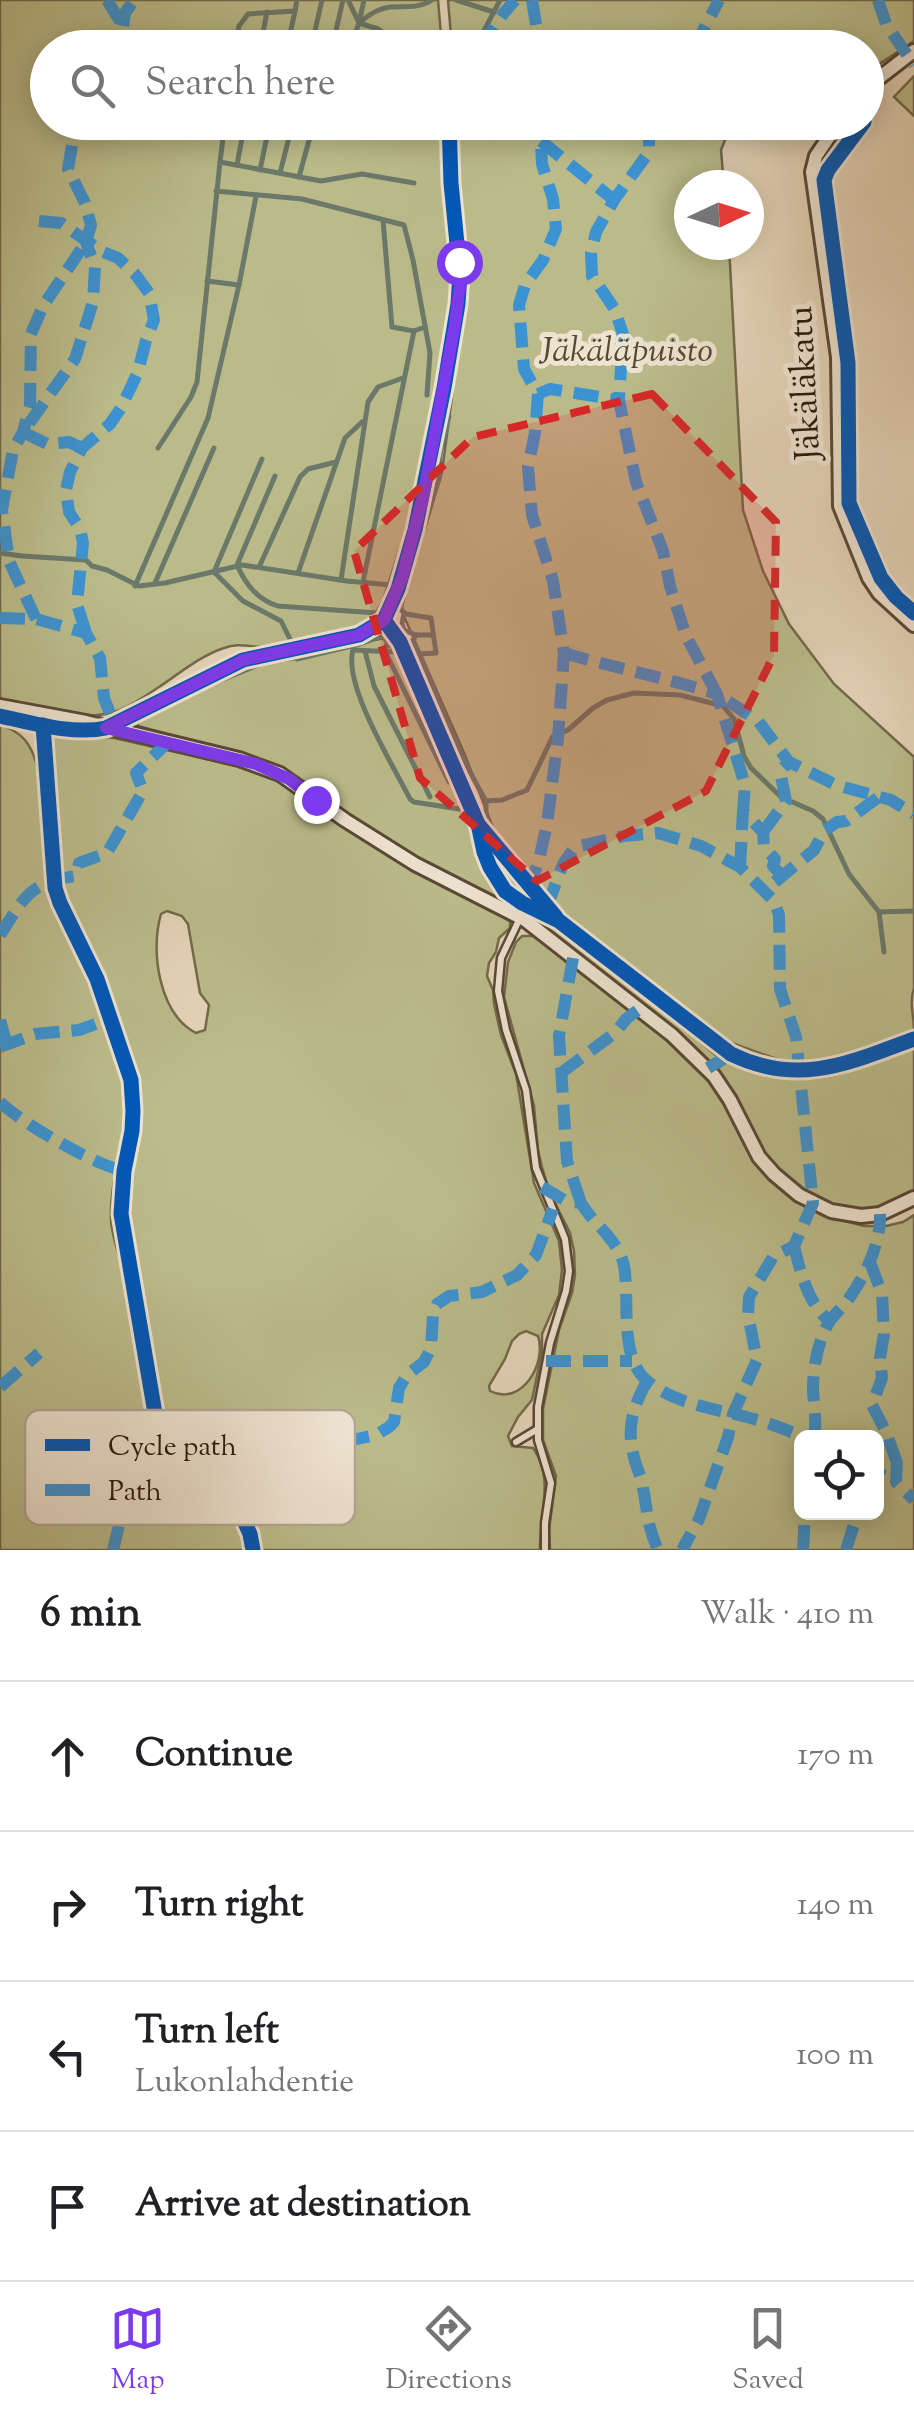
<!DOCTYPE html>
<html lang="en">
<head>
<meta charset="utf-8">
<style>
	:root { --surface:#fff; --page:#f6f6f6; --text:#202124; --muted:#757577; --line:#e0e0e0; --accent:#7c3aed }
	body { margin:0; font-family:"Sorts Mill Goudy",serif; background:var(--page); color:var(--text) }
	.controls { position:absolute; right:30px; bottom:30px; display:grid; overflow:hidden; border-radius:15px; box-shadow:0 5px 25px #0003 }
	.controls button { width:90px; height:90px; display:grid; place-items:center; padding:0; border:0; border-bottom:2px solid var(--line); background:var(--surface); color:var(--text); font:50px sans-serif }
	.compass { position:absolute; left:674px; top:170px; width:90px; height:90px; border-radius:50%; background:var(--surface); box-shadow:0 5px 25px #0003; rotate:86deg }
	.stop { position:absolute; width:30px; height:30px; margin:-22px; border:8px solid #7c3aed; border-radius:50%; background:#fff }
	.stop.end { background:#7c3aed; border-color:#fff; box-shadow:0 2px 10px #0008 }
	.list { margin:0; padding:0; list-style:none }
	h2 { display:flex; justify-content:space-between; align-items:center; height:130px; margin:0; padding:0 40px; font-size:42px }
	h2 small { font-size:32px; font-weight:400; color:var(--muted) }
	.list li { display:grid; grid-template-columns:65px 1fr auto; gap:30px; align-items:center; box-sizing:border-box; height:150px; padding:0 40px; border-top:2px solid var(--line) }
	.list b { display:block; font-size:38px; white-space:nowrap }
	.list p { margin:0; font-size:32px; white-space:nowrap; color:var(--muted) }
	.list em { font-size:32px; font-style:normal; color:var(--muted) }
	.icon { flex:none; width:55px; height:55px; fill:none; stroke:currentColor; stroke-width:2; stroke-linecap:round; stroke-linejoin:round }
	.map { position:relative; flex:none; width:914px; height:1550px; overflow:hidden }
	.search { position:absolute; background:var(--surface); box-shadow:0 5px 25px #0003; left:30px; right:30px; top:30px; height:110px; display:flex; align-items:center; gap:25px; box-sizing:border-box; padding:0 35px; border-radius:55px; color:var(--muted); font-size:38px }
	.sheet { height:730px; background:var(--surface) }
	nav { display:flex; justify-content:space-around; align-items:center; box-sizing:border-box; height:140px; border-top:2px solid var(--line); background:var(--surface); font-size:28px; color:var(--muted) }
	nav a { display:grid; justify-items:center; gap:5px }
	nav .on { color:var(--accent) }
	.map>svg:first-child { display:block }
	.green { fill:#bbbb8a; stroke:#726a4a; stroke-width:2.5; fill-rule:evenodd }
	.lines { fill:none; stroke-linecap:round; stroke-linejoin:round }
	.stream { stroke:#6b796a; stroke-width:5 }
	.service-casing { stroke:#584836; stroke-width:11 }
	.minor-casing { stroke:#584836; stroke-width:18 }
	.service { stroke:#eee3d1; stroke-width:6 }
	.minor { stroke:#eee3d1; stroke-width:12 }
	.quiet { stroke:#3c93d2; stroke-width:12; stroke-dasharray:25 12; stroke-linecap:butt }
	.cycleway-casing { stroke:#eee3d1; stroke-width:21 }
	.cycleway { stroke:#0057b8; stroke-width:15 }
	.route { stroke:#7c3aed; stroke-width:12 }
	.marked { fill:#d62828; fill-opacity:0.2; stroke:#d62828; stroke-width:8; stroke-dasharray:20 12; stroke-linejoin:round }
	.labels { text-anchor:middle; stroke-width:10; stroke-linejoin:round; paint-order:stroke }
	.park-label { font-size:35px; font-style:italic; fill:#554a31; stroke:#eee3d1 }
	.street-label { font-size:35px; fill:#29190b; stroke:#eee3d1 }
	.key { fill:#eee3d1; stroke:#b3a696; stroke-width:2.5 }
	.key-label { font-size:28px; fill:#29190b }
</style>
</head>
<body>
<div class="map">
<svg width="914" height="1550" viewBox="0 0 914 1550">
	<rect width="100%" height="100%" fill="#e5d4b8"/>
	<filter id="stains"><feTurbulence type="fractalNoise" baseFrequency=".002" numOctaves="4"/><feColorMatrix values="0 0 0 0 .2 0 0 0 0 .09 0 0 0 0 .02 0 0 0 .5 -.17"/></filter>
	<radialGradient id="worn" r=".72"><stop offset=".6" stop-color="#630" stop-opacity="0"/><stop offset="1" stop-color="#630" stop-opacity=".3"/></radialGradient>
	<!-- green -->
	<g class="green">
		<path d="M0,0H438L442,47L48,48V122L444,123C445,140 444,158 446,176C449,213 456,251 454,289C451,342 411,599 371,623C356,633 280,647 261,647C247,646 237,643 224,648C200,656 180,673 159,687C147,695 134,704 120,710C84,724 36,708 0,702Z"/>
		<polygon points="448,0 914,0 914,41 867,72 866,48 452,47"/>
		<polygon points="914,76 914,116 894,97"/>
		<path d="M453,123H732L721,150L724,185H689V245H729L743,510L763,571L789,624L834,684L914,757V988C909,1003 914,1016 914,1031L846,1057L821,1062H787L771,1057L729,1042L565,915L548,898L493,828L465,755L403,614L402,606L442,472L464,306L465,274L454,181Z"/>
		<path d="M848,123H861L821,176C820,155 836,139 848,123Z"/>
		<path d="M385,638C399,656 408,679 417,700C436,741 453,781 470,823C480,848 482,882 505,900V904L400,850L282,768L269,762L138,726V720L140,716L231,671L258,662Z"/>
		<path d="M0,724C9,728 18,732 25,740C51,772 39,847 47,888C51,907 62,926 71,944C91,988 117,1036 124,1085C131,1130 109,1175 111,1220C112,1239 121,1260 126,1279C135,1320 140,1363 149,1405C154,1427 157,1450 170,1469C179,1483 192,1499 207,1507C235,1522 245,1509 249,1550H0Z"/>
		<path d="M59,733L114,738L263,772L510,918V928L499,938L496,952L489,963L487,976L493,990L494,1004L501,1035L516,1074L534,1183L559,1241L562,1270L559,1295L542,1334V1352L532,1400L518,1417L508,1436L512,1446L533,1448C555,1478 539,1516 540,1550H256L252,1521L245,1513L210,1499L198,1491L176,1464L155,1399L141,1297L127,1232L126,1215V1196L138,1120L137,1092L131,1062L113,1003L65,897L60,875L58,817L49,745L54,736ZM167,911L182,916L188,924L200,993L209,1005L205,1030L196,1033C159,1014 150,951 161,914ZM526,1331L538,1336C547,1363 522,1407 490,1391L489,1386L505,1359L512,1341L519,1334Z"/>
		<path d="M489,849L521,882L531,896L530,899C507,892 497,871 489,849Z"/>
		<polygon points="524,913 549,923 570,937 663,1009 719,1058 708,1062"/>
		<path d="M522,936H535L694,1059L731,1109L755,1161L788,1196L822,1215L864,1226H886L903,1222L914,1215V1550H550L549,1530L556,1476L543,1440V1409L559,1330L572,1293L575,1275L574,1251L570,1233L549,1191L542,1167L538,1151L534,1106L504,997L508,962L516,942ZM802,1438H876V1512H802Z"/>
		<path d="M914,1047V1191C903,1197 892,1206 880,1208C836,1218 784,1187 760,1152C750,1137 746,1118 737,1103C731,1091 724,1080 717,1069L728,1061C767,1075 805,1086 846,1072C869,1064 891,1053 914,1047Z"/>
	</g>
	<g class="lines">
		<!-- stream -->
		<g class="stream">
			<polyline points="348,0 359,23 378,29 408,48"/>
			<polyline points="456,0 494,12"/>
			<path d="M359,23C367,16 378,8 390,7C405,6 418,9 432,0"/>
			<polyline points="234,48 239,26 248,14 295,11 297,0"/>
			<polyline points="260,48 267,12"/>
			<polyline points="287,48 295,11"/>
			<polyline points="311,48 322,0"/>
			<polyline points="332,48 343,0"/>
			<polyline points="350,48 359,23 364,0"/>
			<polyline points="475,48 500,0"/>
			<polyline points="220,162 225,122"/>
			<polyline points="237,165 245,122"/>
			<polyline points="260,170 270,122"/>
			<polyline points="280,173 293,122"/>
			<polyline points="299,177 314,122"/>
			<polyline points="216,191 302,199 404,225 413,260 430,353 427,395"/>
			<polyline points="383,220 392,327 414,331 425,327"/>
			<polyline points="207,281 239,285"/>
			<polyline points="158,448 191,397 197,382 220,162 321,181 362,174 414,183"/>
			<polyline points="262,459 214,572 243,601 281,621 290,639"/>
			<path d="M275,476L237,565C246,585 257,599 278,606L377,613L384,601L401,549"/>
			<polyline points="0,553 22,556 86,560 92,566 107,570 139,586 165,583 242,565 347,581 391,585"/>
			<polyline points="260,565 300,477 308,469 336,462"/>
			<polyline points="298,573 345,438 362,422"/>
			<polyline points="341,580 368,402 378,387 403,378"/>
			<polyline points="363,582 414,331"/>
			<polyline points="155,583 214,448"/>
			<polyline points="135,586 208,418 239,285 256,196"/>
			<polyline points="405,590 400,609 406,614 431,618 436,653 419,654"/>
			<polyline points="406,590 427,513 439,479 440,455 449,416"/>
			<polyline points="404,613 402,624 404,630 416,635"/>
			<polyline points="388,640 385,651 449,782"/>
			<path d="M413,641C421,655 425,671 432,685C448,724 465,766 486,801L502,800L527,790L553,736L568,730L593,708L607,700L634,693L680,695L723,706L734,719L744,756L751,768L781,797L813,811L823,819L849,874L879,912L914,911"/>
			<polyline points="407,642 413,641 416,635 433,635"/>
			<path d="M353,650C343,685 393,765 410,799L414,802L459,809"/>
			<polyline points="353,650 395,652"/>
			<polyline points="365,651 374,686 430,797"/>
			<polyline points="292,656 297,659 360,644 382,636 396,651"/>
			<polyline points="212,684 265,662 293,658"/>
			<polyline points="486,817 486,801"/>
			<polyline points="879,912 884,952"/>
		</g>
		<!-- service casing -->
		<g class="service-casing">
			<g id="service">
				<polyline points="520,918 501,958 498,991 506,1030 526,1090 536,1168 565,1239 569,1271 566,1291 550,1343 538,1407 538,1440 551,1483 545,1523 545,1550"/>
				<polyline points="516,1442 536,1430"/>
			</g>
		</g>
		<!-- minor casing -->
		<g class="minor-casing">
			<g id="minor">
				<polyline points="866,88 914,51"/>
				<polyline points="839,122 816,156 812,172 838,357 840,506 869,578 879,593 914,625"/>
				<polyline points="0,706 86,722 239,759 280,774 345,820 415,864 525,920 672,1035 714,1076 730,1100 759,1157 774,1174 799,1195 831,1211 861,1216 880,1214 914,1198"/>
			</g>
		</g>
		<!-- service -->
		<use href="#service" class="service"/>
		<!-- minor -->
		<use href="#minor" class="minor"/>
		<!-- quiet -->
		<g class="quiet">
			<polyline points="107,0 123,26 126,48"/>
			<polyline points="532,0 540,48"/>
			<polyline points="878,0 886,24 914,65"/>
			<polyline points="123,26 125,13 134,0"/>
			<polyline points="481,48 503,14 515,0"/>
			<polyline points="694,48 719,0"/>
			<polyline points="653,122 649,133 649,152 614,200 596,232 591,253 592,276 614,308 623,334 619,400 636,482 663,551 670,586 686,636 717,694 758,721 789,762 836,785 891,800 914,814"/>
			<polyline points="541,141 614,200"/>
			<polyline points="39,221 61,223 101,251 118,258 135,274 149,293 154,320 146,340 138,372 121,408 110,424 82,448 70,472 66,490 69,512 80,529 83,543 77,604 86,633"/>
			<polyline points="538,394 550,389 619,400"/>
			<polyline points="82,448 69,442 47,444 23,432 75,359 93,302 95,267 86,242"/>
			<polyline points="0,618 36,619 86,633 100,658 104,698 114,724"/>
			<polyline points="36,619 9,561 2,510 13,450 23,432 30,405 31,334 43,306 86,242 91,225 85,203 68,169 75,128 78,122"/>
			<path d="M564,653C615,668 667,678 717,694L745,785L743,811L763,832L764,847L775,859L773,866L782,876"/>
			<polyline points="763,832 786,801 780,771 789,762"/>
			<polyline points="740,867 743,811"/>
			<polyline points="775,882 814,850 824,831 837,822 846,821 880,796"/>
			<polyline points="528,890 539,860 547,824 558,738 564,653 553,581 532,515 528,467 535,433 538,394 524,369 519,305 525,285 543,260 556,229 553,199 542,164 541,141 545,122"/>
			<polyline points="547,907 563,864 575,847 624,836 658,833 701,846 740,867 774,901 779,915 780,989 796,1037 813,1203 794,1246 773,1257 749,1297 748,1315 757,1360 733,1414 728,1437 699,1519 682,1550"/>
			<path d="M0,935C24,898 29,882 76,876L79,863L107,853L143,791L136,773L167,743"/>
			<polyline points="573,958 559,1036 567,1161 581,1203"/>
			<polyline points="0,1020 7,1045"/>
			<polyline points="0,1047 35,1034 79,1030 112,1018"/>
			<polyline points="708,1068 731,1054"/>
			<polyline points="561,1073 616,1032 626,1019 638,1010"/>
			<path d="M0,1102C23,1124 93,1164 124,1171"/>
			<path d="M542,1187L566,1201L581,1203C594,1225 619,1240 624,1266C630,1300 619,1354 645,1379C673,1405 719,1409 754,1419C772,1424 789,1431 806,1438"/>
			<path d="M794,1246C801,1274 807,1301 829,1321"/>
			<polyline points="870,1262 882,1294 884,1334 880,1358 882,1378 872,1405 886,1432 896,1460 882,1468 876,1477"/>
			<polyline points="546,1361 632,1361"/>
			<path d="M647,1381C633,1407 626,1428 634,1457C636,1468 642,1477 643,1488C648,1514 647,1525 658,1550"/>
			<polyline points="0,1387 39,1353"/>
			<polyline points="325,1433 354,1500"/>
			<path d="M814,1438C817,1422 814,1407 813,1391C813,1368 817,1344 828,1324C833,1315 842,1308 848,1300C865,1276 881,1244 880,1214"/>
			<polyline points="897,1460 896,1482 914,1500"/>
			<polyline points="242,1516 249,1477 277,1434"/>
			<polyline points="113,1550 122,1513 135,1502 202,1477 213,1467 223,1440 228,1436 255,1439 294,1427 357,1439 376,1435 389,1427 394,1422 399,1388 407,1375 424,1362 431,1348 433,1315 437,1304 449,1296 482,1292 517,1275 536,1255 553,1209"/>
			<polyline points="803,1550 805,1512"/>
			<polyline points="846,1550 858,1512"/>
		</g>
		<!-- cycleway casing -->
		<g class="cycleway-casing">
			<g id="cycleway">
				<polyline points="864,122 828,170 824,180 848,363 849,503 881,578 896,597 914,613"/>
				<polyline points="384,620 400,642 478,824 556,917"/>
				<path d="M0,716C33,723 73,735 106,728L243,660L359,635L384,620L398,589L415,530L444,388L458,304L460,274L451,183L449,122"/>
				<path d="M43,725L55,888L60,903L97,979L131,1080L133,1111L132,1131L124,1171L121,1214L157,1425C165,1454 178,1484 204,1500C216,1507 230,1510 242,1516L250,1534L253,1550"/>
				<path d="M478,824L484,852L490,867L505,891L522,903L559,921L731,1054C799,1087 849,1063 914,1039"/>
			</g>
		</g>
		<!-- cycleway -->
		<use href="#cycleway" class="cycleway"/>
	</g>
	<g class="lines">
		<!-- route -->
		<polyline class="route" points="316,800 289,779 256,764 106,728 243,660 359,635 384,620 402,578 423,497 455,324 460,284 459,262"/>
	</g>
	<!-- marked area -->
	<path class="marked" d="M652,394L776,522L774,655L706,791L537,881L420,778L354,551L473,437Z"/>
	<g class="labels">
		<!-- park labels -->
		<g class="park-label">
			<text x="626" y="361">Jäkäläpuisto</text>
		</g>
		<!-- street labels -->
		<g class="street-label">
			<text transform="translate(803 383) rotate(-93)" y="12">Jäkäläkatu</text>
		</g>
	</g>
	<!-- legend -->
	<rect x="25" y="1410" width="330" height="115" rx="15" class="key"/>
	<rect x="45" y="1439" width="45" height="12" fill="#0057b8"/>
	<rect x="45" y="1484" width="45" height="12" fill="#3c93d2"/>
	<g class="key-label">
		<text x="108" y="1455">Cycle path</text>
		<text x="108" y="1500">Path</text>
	</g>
	<rect width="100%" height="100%" filter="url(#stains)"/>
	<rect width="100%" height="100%" fill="url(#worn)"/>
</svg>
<div class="controls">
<button><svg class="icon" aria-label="locate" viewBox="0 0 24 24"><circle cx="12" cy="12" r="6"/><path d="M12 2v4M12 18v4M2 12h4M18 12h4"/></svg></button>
</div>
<svg class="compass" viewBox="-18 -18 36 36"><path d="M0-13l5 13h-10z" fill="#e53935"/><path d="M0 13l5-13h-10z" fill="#757577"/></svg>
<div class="stop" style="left:459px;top:262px"></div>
<div class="stop end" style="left:316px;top:800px"></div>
<div class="search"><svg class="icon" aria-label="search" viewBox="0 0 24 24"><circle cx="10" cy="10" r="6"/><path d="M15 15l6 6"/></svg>Search here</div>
</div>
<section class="sheet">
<h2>6 min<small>Walk · 410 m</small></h2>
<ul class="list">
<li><svg class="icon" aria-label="ahead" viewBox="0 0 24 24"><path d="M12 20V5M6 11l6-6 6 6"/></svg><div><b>Continue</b></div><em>170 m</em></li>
<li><svg class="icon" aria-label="right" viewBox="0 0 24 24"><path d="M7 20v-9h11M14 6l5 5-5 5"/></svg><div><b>Turn right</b></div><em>140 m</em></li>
<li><svg class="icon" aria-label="left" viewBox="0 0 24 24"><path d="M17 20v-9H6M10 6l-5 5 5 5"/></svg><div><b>Turn left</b><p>Lukonlahdentie</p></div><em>100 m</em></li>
<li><svg class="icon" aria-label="arrive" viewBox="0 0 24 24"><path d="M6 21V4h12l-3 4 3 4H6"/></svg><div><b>Arrive at destination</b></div></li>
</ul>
</section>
<nav>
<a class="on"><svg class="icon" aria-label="map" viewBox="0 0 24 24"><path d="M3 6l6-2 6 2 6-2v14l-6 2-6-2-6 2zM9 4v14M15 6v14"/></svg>Map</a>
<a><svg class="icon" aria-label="directions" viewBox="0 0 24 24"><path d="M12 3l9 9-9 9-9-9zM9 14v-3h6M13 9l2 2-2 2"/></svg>Directions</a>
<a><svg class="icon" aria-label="saved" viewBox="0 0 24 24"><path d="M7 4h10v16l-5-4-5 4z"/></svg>Saved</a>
</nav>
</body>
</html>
